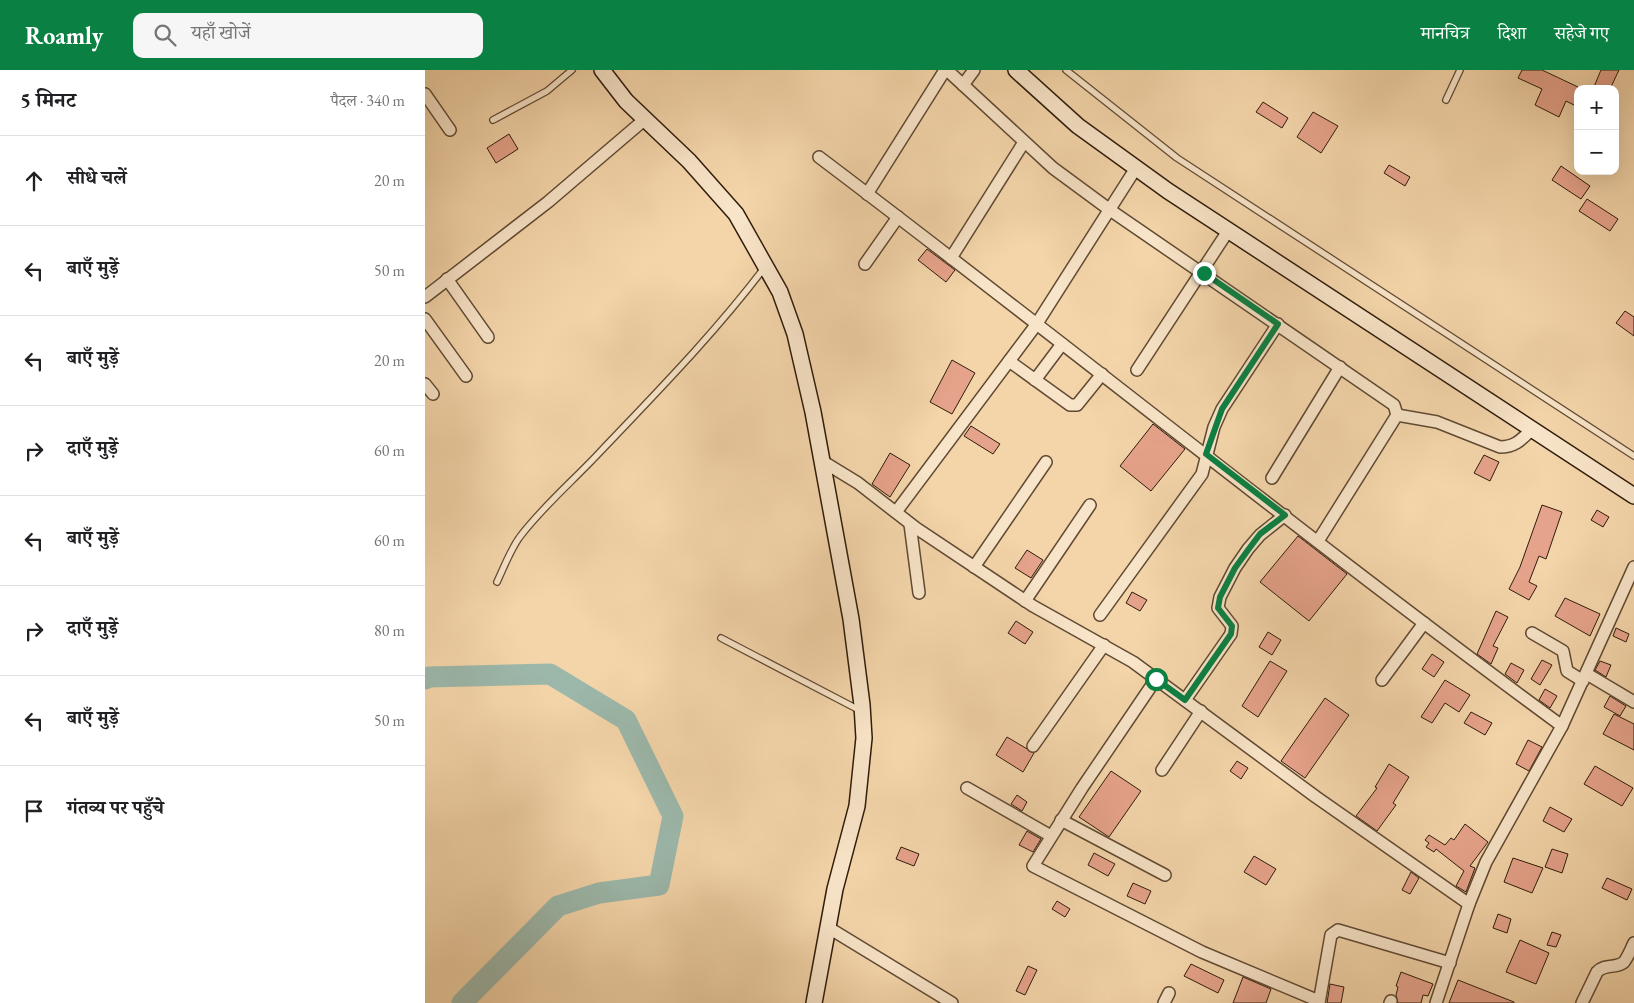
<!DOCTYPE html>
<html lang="hi">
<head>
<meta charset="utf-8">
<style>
	:root { --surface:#fff; --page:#f6f6f6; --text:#202124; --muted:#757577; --line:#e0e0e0; --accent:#0b8043 }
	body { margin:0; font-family:"EB Garamond","Noto Serif Devanagari",serif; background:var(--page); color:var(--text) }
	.controls { position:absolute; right:15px; top:15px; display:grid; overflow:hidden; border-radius:10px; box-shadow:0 5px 20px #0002 }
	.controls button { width:45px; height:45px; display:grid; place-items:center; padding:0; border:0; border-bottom:1px solid var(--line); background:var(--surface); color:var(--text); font:25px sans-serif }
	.stop { position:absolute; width:15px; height:15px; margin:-11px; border:4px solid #0b8043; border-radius:50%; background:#fff }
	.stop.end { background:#0b8043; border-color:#fff; box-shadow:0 1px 5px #0008 }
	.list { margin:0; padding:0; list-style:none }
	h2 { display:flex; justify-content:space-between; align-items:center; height:65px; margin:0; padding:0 20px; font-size:21px }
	h2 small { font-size:16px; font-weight:400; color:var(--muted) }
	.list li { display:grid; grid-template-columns:32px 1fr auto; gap:15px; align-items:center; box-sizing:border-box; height:90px; padding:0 20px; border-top:1px solid var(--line) }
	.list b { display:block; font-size:19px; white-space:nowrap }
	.list em { font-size:16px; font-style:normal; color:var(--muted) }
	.icon { flex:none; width:28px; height:28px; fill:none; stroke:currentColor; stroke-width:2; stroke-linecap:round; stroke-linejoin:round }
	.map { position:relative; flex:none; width:1209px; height:933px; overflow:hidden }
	header { display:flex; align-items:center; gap:30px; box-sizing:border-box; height:70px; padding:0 25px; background:var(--accent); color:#fff }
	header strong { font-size:24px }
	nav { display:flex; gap:28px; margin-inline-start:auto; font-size:18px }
	.search { width:350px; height:45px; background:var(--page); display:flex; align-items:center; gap:12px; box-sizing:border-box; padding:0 18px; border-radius:10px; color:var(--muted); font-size:19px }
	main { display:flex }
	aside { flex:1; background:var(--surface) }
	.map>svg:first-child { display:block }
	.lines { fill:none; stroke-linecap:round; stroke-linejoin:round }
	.river { stroke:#9cb8ab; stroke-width:21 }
	.building { fill:#e6a38b; stroke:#2f1c0b }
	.lane-casing { stroke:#604a33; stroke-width:8 }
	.street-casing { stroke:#604a33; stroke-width:14 }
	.secondary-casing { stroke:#2f1c0b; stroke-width:18 }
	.lane { stroke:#f8e4c8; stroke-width:5.5 }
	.street { stroke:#f8e4c8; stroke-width:11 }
	.secondary { stroke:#f8e4c8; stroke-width:15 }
	.route { stroke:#0b8043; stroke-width:6 }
</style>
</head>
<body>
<header>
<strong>Roamly</strong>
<div class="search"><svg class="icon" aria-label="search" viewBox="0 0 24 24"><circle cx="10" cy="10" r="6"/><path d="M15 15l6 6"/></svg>यहाँ खोजें</div>
<nav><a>मानचित्र</a><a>दिशा</a><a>सहेजे गए</a></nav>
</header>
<main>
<aside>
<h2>5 मिनट<small>पैदल · 340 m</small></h2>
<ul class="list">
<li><svg class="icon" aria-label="ahead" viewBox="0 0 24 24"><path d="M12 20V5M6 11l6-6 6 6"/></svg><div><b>सीधे चलें</b></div><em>20 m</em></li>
<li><svg class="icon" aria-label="left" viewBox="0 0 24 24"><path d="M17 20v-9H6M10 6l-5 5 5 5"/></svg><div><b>बाएँ मुड़ें</b></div><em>50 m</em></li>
<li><svg class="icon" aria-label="left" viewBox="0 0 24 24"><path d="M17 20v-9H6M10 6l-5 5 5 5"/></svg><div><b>बाएँ मुड़ें</b></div><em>20 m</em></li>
<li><svg class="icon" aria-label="right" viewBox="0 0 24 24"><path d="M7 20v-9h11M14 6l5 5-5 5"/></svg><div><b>दाएँ मुड़ें</b></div><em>60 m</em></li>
<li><svg class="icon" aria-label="left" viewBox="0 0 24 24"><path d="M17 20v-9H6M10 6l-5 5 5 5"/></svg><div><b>बाएँ मुड़ें</b></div><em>60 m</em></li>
<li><svg class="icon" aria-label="right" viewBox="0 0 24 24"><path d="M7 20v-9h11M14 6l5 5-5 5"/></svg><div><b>दाएँ मुड़ें</b></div><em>80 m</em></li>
<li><svg class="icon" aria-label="left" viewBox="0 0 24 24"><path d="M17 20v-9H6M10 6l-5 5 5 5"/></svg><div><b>बाएँ मुड़ें</b></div><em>50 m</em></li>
<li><svg class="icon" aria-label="arrive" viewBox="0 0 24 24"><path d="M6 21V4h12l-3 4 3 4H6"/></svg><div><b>गंतव्य पर पहुँचे</b></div></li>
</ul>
</aside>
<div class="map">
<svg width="1209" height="933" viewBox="0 0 1209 933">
	<rect width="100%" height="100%" fill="#f4d5aa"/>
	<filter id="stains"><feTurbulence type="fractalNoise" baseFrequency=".004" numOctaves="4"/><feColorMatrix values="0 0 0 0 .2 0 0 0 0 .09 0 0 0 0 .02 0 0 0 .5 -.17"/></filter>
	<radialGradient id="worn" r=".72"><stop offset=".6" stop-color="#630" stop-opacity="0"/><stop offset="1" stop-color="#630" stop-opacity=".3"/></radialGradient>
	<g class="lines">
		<!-- river -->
		<polyline class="river" points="0,609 4,607 125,604 201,650 248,746 234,815 174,823 133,836 37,933"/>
	</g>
	<!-- building -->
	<g class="building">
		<polygon points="1097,0 1117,0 1153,17 1153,37 1141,31 1134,47 1110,35 1117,19 1093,8"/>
		<polygon points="1176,0 1194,0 1185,19 1168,19"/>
		<polygon points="838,32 863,48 857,58 831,42"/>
		<polygon points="888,42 913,56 896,83 872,67"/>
		<polygon points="84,64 93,79 71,93 62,78"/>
		<polygon points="964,95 985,107 980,116 959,103"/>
		<polygon points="1136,96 1165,116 1156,129 1127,110"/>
		<polygon points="1162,129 1193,149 1185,161 1154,141"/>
		<polygon points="502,179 530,200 521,212 493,190"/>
		<polygon points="1200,241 1209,247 1209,266 1191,253"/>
		<polygon points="527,290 550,303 527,344 505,332"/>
		<polygon points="728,354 760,379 726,421 695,396"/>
		<polygon points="546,356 575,374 568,384 539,366"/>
		<polygon points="465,383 485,395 465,427 447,414"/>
		<polygon points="1059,385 1074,392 1065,411 1049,403"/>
		<polygon points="1117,435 1137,442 1121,489 1114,486 1104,512 1112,516 1104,530 1084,519 1095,497"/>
		<polygon points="1172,440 1184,447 1178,457 1166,450"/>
		<polygon points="873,466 922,504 884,551 835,512"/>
		<polygon points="602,480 618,490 606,508 590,498"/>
		<polygon points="707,522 722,530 715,541 701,533"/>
		<polygon points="1140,528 1175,544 1165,566 1130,546"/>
		<polygon points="1071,541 1083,547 1068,576 1073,578 1066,594 1052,584"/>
		<polygon points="591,551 608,562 600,574 583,563"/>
		<polygon points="1191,558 1204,564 1201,572 1188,566"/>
		<polygon points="843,562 856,570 847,585 834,577"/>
		<polygon points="1007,584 1019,592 1009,607 997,599"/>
		<polygon points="1117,590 1127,595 1115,615 1106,609"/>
		<polygon points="845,591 862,601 833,647 817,636"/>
		<polygon points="1175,591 1186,595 1181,607 1170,600"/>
		<polygon points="1086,593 1099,600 1092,613 1080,604"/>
		<polygon points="1020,610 1045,625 1034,642 1020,633 1007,653 996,647"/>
		<polygon points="1120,619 1132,626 1125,638 1114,630"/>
		<polygon points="1185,626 1201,636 1195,646 1179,637"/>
		<polygon points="900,628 924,645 880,708 856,691"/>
		<polygon points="1046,642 1067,653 1060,665 1039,653"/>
		<polygon points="1189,644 1209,654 1209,680 1178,664"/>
		<polygon points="582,667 609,683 598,702 571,685"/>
		<polygon points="1103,670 1117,677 1104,701 1091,694"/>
		<polygon points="812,691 823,698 816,709 805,701"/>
		<polygon points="964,694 984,707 968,733 971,735 952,761 931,746 952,718 950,717"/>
		<polygon points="1170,696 1208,718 1197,736 1159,714"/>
		<polygon points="686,701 716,721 684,767 654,747"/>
		<polygon points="592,725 602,732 597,741 586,734"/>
		<polygon points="1125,737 1147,749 1139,762 1118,751"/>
		<polygon points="1040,754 1063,772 1045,796 1050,798 1041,822 1031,816 1039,801 1011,779 1009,782 1001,777 1004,773 1000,770 1004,765 1020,775 1026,768 1029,770"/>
		<polygon points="602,761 616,769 608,782 594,775"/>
		<polygon points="476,777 494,784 489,796 471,789"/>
		<polygon points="1127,779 1143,784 1137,803 1120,797"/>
		<polygon points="669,783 690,794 683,806 663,795"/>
		<polygon points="829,786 851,799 841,815 819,802"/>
		<polygon points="1088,788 1118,798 1107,823 1079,812"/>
		<polygon points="986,802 994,808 985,824 977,820"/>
		<polygon points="1182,808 1207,819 1202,830 1177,818"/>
		<polygon points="708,813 726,821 720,834 702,826"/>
		<polygon points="632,831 645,839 640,847 627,839"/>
		<polygon points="1073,844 1086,849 1082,863 1068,858"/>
		<polygon points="1127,862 1136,865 1131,877 1122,875"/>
		<polygon points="1095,870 1124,883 1111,914 1081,902"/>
		<polygon points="766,894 799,910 793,923 759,906"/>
		<polygon points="603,896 612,900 600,925 591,921"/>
		<polygon points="976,902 1008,914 1003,926 998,925 996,933 973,933 971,925 973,917 971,916"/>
		<polygon points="818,907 846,919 841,933 808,933"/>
		<polygon points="1033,910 1089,932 1089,933 1024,933"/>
		<polygon points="905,914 919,917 916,933 902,933"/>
	</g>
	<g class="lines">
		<!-- lane casing -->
		<g class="lane-casing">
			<g id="lane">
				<polyline points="641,0 752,88 1209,386"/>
				<polyline points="1021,30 1035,0"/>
				<polyline points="68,50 122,21 147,0"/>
				<path d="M72,512C79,497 85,481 94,468C116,438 149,410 175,382C232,322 290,263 340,197"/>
				<polyline points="296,568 436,641"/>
			</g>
		</g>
		<!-- street casing -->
		<g class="street-casing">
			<g id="street">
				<polyline points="522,0 628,98 685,140 969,335 972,345 893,471"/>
				<polyline points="538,15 549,0"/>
				<polyline points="0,24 25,60"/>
				<path d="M394,87C643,275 886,472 1137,656"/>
				<polyline points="442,124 520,0"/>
				<polyline points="526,188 599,72"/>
				<polyline points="440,194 473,147"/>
				<polyline points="22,209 63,267"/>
				<polyline points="0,227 123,132 219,50"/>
				<polyline points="0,249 41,306"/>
				<polyline points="584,291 645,335 652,335 677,304"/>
				<polyline points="712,300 803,161"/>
				<polyline points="610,310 637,274"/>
				<polyline points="0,314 8,324"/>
				<path d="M972,345L1012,352L1075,377C1090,377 1096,370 1106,360"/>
				<polyline points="397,391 433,413 491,458 608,536 708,592 891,727 1044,834"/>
				<polyline points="847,408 915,297"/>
				<polyline points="471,442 611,255 711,98"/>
				<polyline points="485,454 494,523"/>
				<polyline points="549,497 621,392"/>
				<polyline points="600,531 665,435"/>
				<polyline points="675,545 777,404 789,357 797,339 853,254"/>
				<polyline points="1107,563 1138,581 1142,601 1158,611"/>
				<polyline points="1162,604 1209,632"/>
				<polyline points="731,609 657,718 608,796 777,882 894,931"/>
				<polyline points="957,610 999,553"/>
				<polyline points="760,630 806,564 807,556 793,538 795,527 810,498 823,479 835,465 860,445"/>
				<polyline points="608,676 679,575"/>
				<polyline points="737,700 776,641"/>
				<polyline points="542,718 626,766"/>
				<polyline points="636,750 740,805"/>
				<polyline points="404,858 527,933"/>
				<polyline points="739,933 744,923"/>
				<polyline points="894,933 906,865 913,860 1025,893"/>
				<polyline points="965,933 966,931"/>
				<polyline points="1011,933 1044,834 1061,792 1137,656 1209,497"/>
				<path d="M1157,933L1172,902C1180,893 1192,899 1199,892C1203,887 1206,879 1209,873"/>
			</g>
		</g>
		<!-- secondary casing -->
		<g class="secondary-casing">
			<g id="secondary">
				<polyline points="177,0 201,31 264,91 311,144 355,222 370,264 388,342 426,549 437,635 439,668 432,736 410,819 389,933"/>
				<polyline points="591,0 653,56 743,121 1209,426"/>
			</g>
		</g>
		<!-- lane -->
		<use href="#lane" class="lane"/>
		<!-- street -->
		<use href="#street" class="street"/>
		<!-- secondary -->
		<use href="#secondary" class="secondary"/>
	</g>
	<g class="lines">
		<!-- route -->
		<polyline class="route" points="731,609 760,630 806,564 807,556 793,538 795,527 810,498 823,480 835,464 860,445 781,384 797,339 853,254 779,203"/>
	</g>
	<rect width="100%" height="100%" filter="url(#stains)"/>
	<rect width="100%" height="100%" fill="url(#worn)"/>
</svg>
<div class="controls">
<button>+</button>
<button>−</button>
</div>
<div class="stop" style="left:731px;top:609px"></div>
<div class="stop end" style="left:779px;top:203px"></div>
</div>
</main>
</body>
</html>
